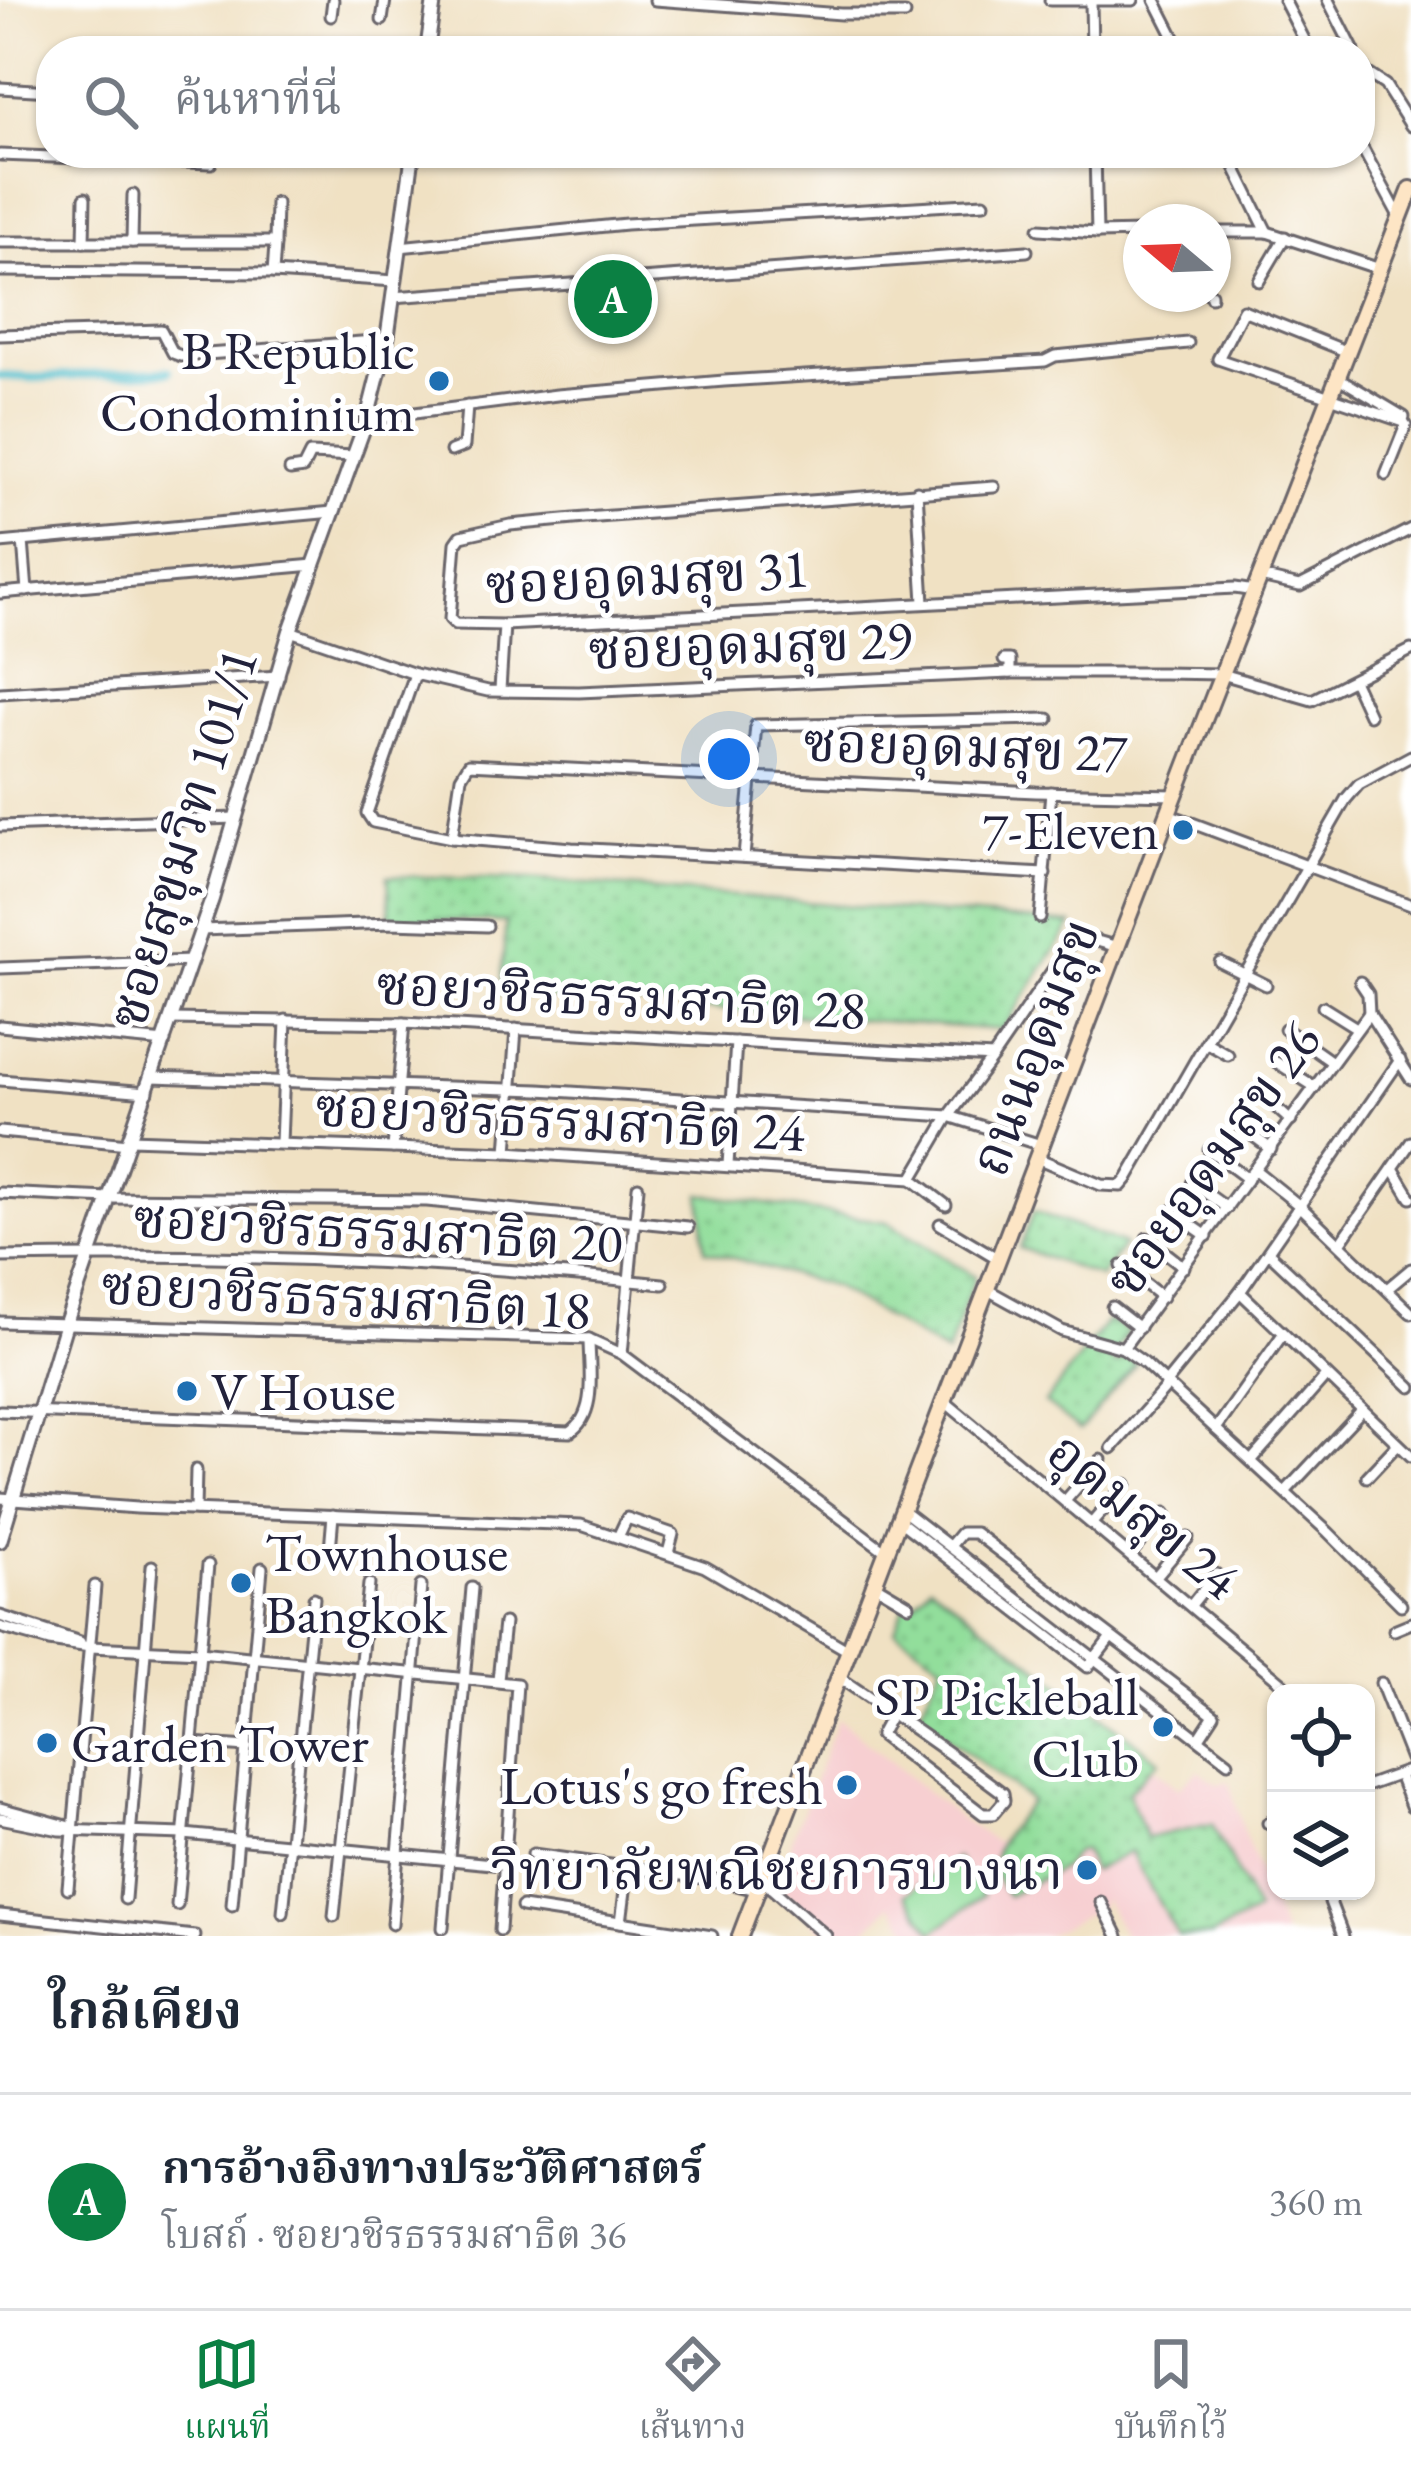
<!DOCTYPE html>
<html lang="th">
<head>
<meta charset="utf-8">
<style>
	:root { --surface:#fff; --page:#f2f2f3; --text:#1f2937; --muted:#747a83; --line:#e0e1e3; --accent:#0b8043 }
	body { margin:0; font-family:"EB Garamond","Noto Serif Thai",serif; background:var(--page); color:var(--text) }
	.controls { position:absolute; right:36px; bottom:36px; display:grid; overflow:hidden; border-radius:24px; box-shadow:0 3px 9px #0004 }
	.controls button { width:108px; height:108px; display:grid; place-items:center; padding:0; border:0; border-bottom:3px solid var(--line); background:var(--surface); color:var(--text); font:60px sans-serif }
	.compass { position:absolute; left:1123px; top:204px; width:108px; height:108px; border-radius:50%; background:var(--surface); box-shadow:0 3px 9px #0004; rotate:289deg }
	.you { position:absolute; left:729px; top:759px; width:42px; height:42px; margin:-30px; border:9px solid #fff; border-radius:50%; background:#1a73e8; box-shadow:0 0 0 18px #1a73e833 }
	.badge { display:grid; place-items:center; width:78px; height:78px; border-radius:50%; background:var(--accent); color:#fff; font-size:39px; font-weight:700 }
	.pin { position:absolute; translate:-50% -50%; border:6px solid #fff; box-shadow:0 3px 12px #0006 }
	.list { margin:0; padding:0; list-style:none }
	h2 { display:flex; justify-content:space-between; align-items:center; height:156px; margin:0; padding:0 48px; font-size:51px }
	h2 small { font-size:39px; font-weight:400; color:var(--muted) }
	.list li { display:grid; grid-template-columns:78px 1fr auto; gap:36px; align-items:center; box-sizing:border-box; height:216px; padding:0 48px; border-top:3px solid var(--line) }
	.list b { display:block; font-size:45px; white-space:nowrap }
	.list p { margin:0; font-size:39px; white-space:nowrap; color:var(--muted) }
	.list em { font-size:39px; font-style:normal; color:var(--muted) }
	.icon { flex:none; width:66px; height:66px; fill:none; stroke:currentColor; stroke-width:2; stroke-linecap:round; stroke-linejoin:round }
	.map { position:relative; flex:none; width:1411px; height:1936px; overflow:hidden }
	.search { position:absolute; background:var(--surface); box-shadow:0 3px 9px #0004; left:36px; right:36px; top:36px; height:132px; display:flex; align-items:center; gap:30px; box-sizing:border-box; padding:0 42px; border-radius:48px; color:var(--muted); font-size:45px }
	.sheet { height:372px; background:var(--surface) }
	nav { display:flex; justify-content:space-around; align-items:center; box-sizing:border-box; height:168px; border-top:3px solid var(--line); background:var(--surface); font-size:33px; color:var(--muted) }
	nav a { display:grid; justify-items:center; gap:6px }
	nav .on { color:var(--accent) }
	.map>svg:first-child { display:block }
	.built { fill:#f7cfd1 }
	.grass { fill:url(#grass-dots); stroke:#5a806b; stroke-width:3 }
	.pitch { fill:#92de9b; stroke:#5a806b; stroke-width:3 }
	.lines { fill:none; stroke-linecap:round; stroke-linejoin:round }
	.canal { stroke:#4fbcc8; stroke-width:9 }
	.minor-casing { stroke:#6a656b; stroke-width:15 }
	.tertiary-casing { stroke:#6a656b; stroke-width:18 }
	.secondary-casing { stroke:#6a656b; stroke-width:20 }
	.minor { stroke:#fff; stroke-width:9 }
	.tertiary { stroke:#fff; stroke-width:12 }
	.secondary { stroke:#fde5c5; stroke-width:14 }
	.poi-dot { fill:#1f6fb2; stroke:#fff; stroke-width:4.5 }
	.labels { text-anchor:middle; stroke-width:10; stroke-linejoin:round; paint-order:stroke }
	.poi-label { font-size:54px; fill:#22223b; stroke:#fff; text-anchor:end }
	.street-label { font-size:54px; fill:#22223b; stroke:#fff }
</style>
</head>
<body>
<div class="map">
<svg width="1411" height="1936" viewBox="0 0 1411 1936">
	<defs>
		<pattern id="grass-dots" width="8" height="8" patternUnits="userSpaceOnUse" patternTransform="scale(3)"><rect width="8" height="8" fill="#92de9b"/><path d="M2 2h.1M6 6h.1" fill="none" stroke="#7ebe86" stroke-width="1.8" stroke-linecap="round"/></pattern>
	</defs>
	<rect width="100%" height="100%" fill="#fff"/>
	<filter id="ink" filterUnits="userSpaceOnUse"><feTurbulence type="fractalNoise" baseFrequency=".00833" numOctaves="2"/><feDisplacementMap in="SourceGraphic" scale="24" xChannelSelector="R" yChannelSelector="G"/><feConvolveMatrix kernelMatrix="1 2 1 2 8 2 1 2 1" color-interpolation-filters="sRGB"/></filter>
	<filter id="wash" filterUnits="userSpaceOnUse"><feTurbulence type="fractalNoise" baseFrequency=".004" numOctaves="4" result="noise"/><feDisplacementMap in="SourceGraphic" scale="48" xChannelSelector="R" yChannelSelector="G"/><feGaussianBlur stdDeviation="2.7" result="paint"/><feColorMatrix in="noise" values="0 0 0 0 0 0 0 0 0 0 0 0 0 0 0 0 0 1.4 0 .05"/><feComposite in="paint" operator="in"/></filter>
	<g filter="url(#wash)">
		<rect width="100%" height="100%" fill="#f0e1c3"/>
		<!-- built -->
		<polygon class="built" points="838,1718 955,1815 996,1843 1030,1804 1075,1840 1154,1768 1179,1788 1199,1770 1217,1784 1229,1781 1243,1830 1284,1936 1124,1936 1104,1899 1100,1908 1046,1936 915,1936 891,1905 860,1936 828,1936 775,1884"/>
		<!-- grass -->
		<g class="grass">
			<polygon points="388,876 527,879 1072,924 1002,1030 500,994 506,922 390,919"/>
			<polygon points="701,1194 887,1222 975,1276 947,1354 834,1287 705,1250"/>
			<polygon points="1034,1211 1124,1245 1100,1277 1020,1248"/>
			<polygon points="1108,1320 1128,1332 1110,1359 1116,1365 1124,1357 1136,1364 1080,1430 1045,1403"/>
			<path d="M930,1584L1159,1760L1128,1792L1146,1838L1212,1824L1257,1912L1211,1936H1178L1130,1852L1092,1871L1083,1850L1076,1851L1062,1868L1008,1896C974,1857 1008,1833 1031,1801L918,1715L942,1663L895,1630L907,1600L914,1604Z"/>
		</g>
		<!-- pitch -->
		<polygon class="pitch" points="956,1858 983,1896 933,1932 906,1894"/>
		<g class="lines">
			<!-- canal -->
			<polyline class="canal" points="0,376 35,378 169,371"/>
		</g>
	</g>
	<g filter="url(#ink)">
		<g class="lines">
			<!-- minor casing -->
			<g class="minor-casing">
				<g id="minor">
					<polyline points="655,0 841,14 905,14"/>
					<polyline points="1050,0 1133,0"/>
					<polyline points="1155,0 1181,51"/>
					<polyline points="1284,0 1310,51"/>
					<polyline points="1328,0 1354,51"/>
					<polyline points="1091,2 1092,51"/>
					<polyline points="331,16 333,0"/>
					<polyline points="382,20 385,0"/>
					<polyline points="427,48 512,51"/>
					<polyline points="1360,63 1367,73 1385,85 1411,126"/>
					<polyline points="0,88 51,91"/>
					<polyline points="1360,144 1400,218"/>
					<polyline points="1095,153 1097,233 1141,232"/>
					<polyline points="1228,153 1267,232"/>
					<polyline points="0,155 211,163 213,153"/>
					<polyline points="1039,229 1097,233"/>
					<polyline points="1213,232 1267,232 1380,269"/>
					<polyline points="0,242 271,242 275,245 273,273"/>
					<polyline points="84,242 85,198"/>
					<polyline points="132,242 133,195"/>
					<polyline points="275,244 276,203"/>
					<polyline points="399,247 626,224 984,203"/>
					<polyline points="0,271 273,273 395,281"/>
					<polyline points="1259,281 1285,237"/>
					<polyline points="1211,294 1211,297"/>
					<polyline points="393,297 1027,251"/>
					<polyline points="0,335 161,330 173,353 181,356 387,340"/>
					<polyline points="1348,352 1243,310 1218,359 1404,422"/>
					<polyline points="1337,377 1404,417"/>
					<polyline points="367,419 557,395 724,381 1045,361 1055,356 1188,343"/>
					<polyline points="451,451 464,446 467,406"/>
					<polyline points="290,470 303,468 310,454 354,456"/>
					<polyline points="1386,475 1406,425"/>
					<polyline points="994,487 585,518 510,525 461,536 456,543 450,619 455,624 504,625 1235,588 1254,591"/>
					<polyline points="917,491 924,602"/>
					<polyline points="23,541 27,591"/>
					<polyline points="0,543 333,512"/>
					<polyline points="1260,577 1300,586 1411,529"/>
					<polyline points="0,593 314,565"/>
					<polyline points="290,631 415,674 488,691 579,692 1010,673 1163,673 1222,674 1312,700 1411,650"/>
					<polyline points="1004,660 1010,660 1010,673"/>
					<polyline points="415,674 367,813 373,822 452,838 572,848 1045,874"/>
					<polyline points="1353,680 1369,715"/>
					<polyline points="500,690 504,625"/>
					<polyline points="0,693 279,676"/>
					<polyline points="1168,814 1411,905"/>
					<polyline points="0,826 236,818"/>
					<polyline points="452,838 461,777 469,764 1036,792 1175,795"/>
					<polyline points="744,857 756,725 1048,719"/>
					<polyline points="1040,918 1051,792"/>
					<polyline points="201,930 391,923 487,926"/>
					<polyline points="1220,962 1266,985"/>
					<polyline points="0,968 192,961"/>
					<polyline points="1360,982 1368,994 1369,1013"/>
					<polyline points="1323,1007 1355,1027"/>
					<polyline points="0,1026 165,1042"/>
					<polyline points="1285,1029 1332,1062"/>
					<polyline points="1207,1043 1228,1055"/>
					<polyline points="993,1057 1074,939 1083,937 1118,947"/>
					<polyline points="1276,1062 1315,1087"/>
					<polyline points="152,1077 539,1090 949,1116 1041,1145"/>
					<polyline points="0,1080 148,1092"/>
					<polyline points="1263,1096 1291,1121"/>
					<polyline points="1233,1121 1271,1149"/>
					<polyline points="0,1132 129,1144"/>
					<polyline points="130,1139 507,1152 912,1179 949,1116 993,1057 404,1023 172,1019"/>
					<polyline points="281,1143 286,1020"/>
					<polyline points="393,1148 404,1023"/>
					<polyline points="1209,1150 1248,1179"/>
					<polyline points="507,1152 516,1029"/>
					<polyline points="1037,1158 1101,1185 1121,1186 1127,1179 1346,799 1359,784 1411,756"/>
					<polyline points="728,1165 736,1042"/>
					<polyline points="1393,1168 1411,1198"/>
					<polyline points="1255,1170 1301,1207 1411,1313"/>
					<polyline points="912,1179 946,1205"/>
					<polyline points="1192,1183 1227,1208"/>
					<polyline points="0,1193 109,1198 427,1201 688,1227"/>
					<polyline points="1171,1211 1207,1236"/>
					<polyline points="940,1224 997,1258"/>
					<polyline points="1147,1238 1184,1267"/>
					<polyline points="1340,1244 1411,1142"/>
					<polyline points="1268,1252 1411,1387"/>
					<path d="M0,1257C222,1253 442,1261 663,1284"/>
					<polyline points="1122,1266 1162,1297"/>
					<polyline points="986,1289 1062,1331 1123,1348 1144,1363 1328,1532 1401,1605"/>
					<polyline points="1387,1289 1411,1269"/>
					<polyline points="1240,1292 1411,1456"/>
					<polyline points="1112,1307 1139,1328"/>
					<polyline points="0,1322 589,1339 622,1354 885,1551"/>
					<polyline points="1123,1348 1369,1013 1411,1079"/>
					<polyline points="622,1354 638,1187"/>
					<polyline points="1166,1383 1240,1292 1400,1060"/>
					<polyline points="943,1400 1294,1693"/>
					<path d="M0,1411L570,1432C598,1414 589,1369 589,1339"/>
					<polyline points="1216,1429 1283,1334"/>
					<polyline points="1112,1448 1168,1385"/>
					<polyline points="1251,1461 1326,1376"/>
					<polyline points="1367,1477 1398,1444"/>
					<polyline points="1285,1492 1362,1410"/>
					<polyline points="0,1498 137,1508 581,1525 705,1567 847,1650"/>
					<polyline points="1065,1501 1101,1460"/>
					<polyline points="901,1509 1228,1762"/>
					<polyline points="195,1510 196,1470"/>
					<polyline points="897,1519 1088,1667 1111,1637"/>
					<polyline points="1092,1523 1126,1484"/>
					<polyline points="618,1537 627,1518 673,1534 668,1553"/>
					<polyline points="950,1546 961,1533 975,1533 1214,1715 1199,1738"/>
					<polyline points="330,1550 333,1515"/>
					<polyline points="1131,1553 1165,1513"/>
					<polyline points="1157,1575 1188,1538"/>
					<polyline points="872,1583 909,1605"/>
					<polyline points="1192,1604 1216,1574"/>
					<polyline points="0,1616 80,1642"/>
					<polyline points="0,1627 49,1641 90,1647 200,1652 517,1684 500,1930"/>
					<polyline points="1394,1630 1411,1623"/>
					<path d="M837,1676C893,1714 949,1752 1003,1793L1004,1801L993,1814H983L880,1735L892,1713"/>
					<polyline points="498,1680 504,1623"/>
					<polyline points="1381,1683 1411,1759"/>
					<polyline points="192,1743 247,1747"/>
					<polyline points="1399,1775 1411,1806"/>
					<polyline points="1366,1786 1411,1770"/>
					<polyline points="0,1808 67,1826"/>
					<polyline points="0,1818 60,1830 184,1834 502,1865"/>
					<polyline points="1268,1823 1276,1820"/>
					<polyline points="533,1854 717,1880 756,1890"/>
					<polyline points="761,1879 826,1936"/>
					<polyline points="68,1888 95,1586"/>
					<polyline points="1326,1891 1343,1936"/>
					<polyline points="125,1899 152,1566"/>
					<polyline points="1101,1902 1118,1936"/>
					<polyline points="177,1905 208,1565"/>
					<polyline points="232,1905 262,1568"/>
					<polyline points="522,1907 712,1936"/>
					<polyline points="283,1913 314,1598"/>
					<polyline points="0,1915 195,1936"/>
					<polyline points="334,1916 369,1584"/>
					<polyline points="621,1922 628,1868"/>
					<polyline points="392,1924 421,1586"/>
					<polyline points="443,1928 472,1588"/>
				</g>
			</g>
			<!-- tertiary casing -->
			<g class="tertiary-casing">
				<g id="tertiary">
					<polyline points="427,51 434,0"/>
					<polyline points="0,1541 66,1323 212,899 290,631 367,419 387,340 413,153"/>
				</g>
			</g>
			<!-- secondary casing -->
			<g class="secondary-casing">
				<polyline id="secondary" points="740,1936 1187,764 1411,189"/>
			</g>
			<!-- minor -->
			<use href="#minor" class="minor"/>
			<!-- tertiary -->
			<use href="#tertiary" class="tertiary"/>
			<!-- secondary -->
			<use href="#secondary" class="secondary"/>
		</g>
	</g>
	<!-- markers -->
	<g class="poi-dot">
		<circle cx="439" cy="381" r="12"/>
		<circle cx="1183" cy="830" r="12"/>
		<circle cx="187" cy="1391" r="12"/>
		<circle cx="241" cy="1583" r="12"/>
		<circle cx="1163" cy="1727" r="12"/>
		<circle cx="47" cy="1743" r="12"/>
		<circle cx="847" cy="1785" r="12"/>
		<circle cx="1087" cy="1870" r="12"/>
	</g>
	<g class="labels">
		<!-- poi labels -->
		<g class="poi-label">
			<text x="415" y="369">B Republic<tspan x="415" dy="62">Condominium</tspan></text>
			<text x="1159" y="849">7-Eleven</text>
			<text x="211" y="1410" text-anchor="start">V House</text>
			<text x="265" y="1571" text-anchor="start">Townhouse<tspan x="265" dy="62">Bangkok</tspan></text>
			<text x="1139" y="1715">SP Pickleball<tspan x="1139" dy="62">Club</tspan></text>
			<text x="71" y="1762" text-anchor="start">Garden Tower</text>
			<text x="823" y="1804">Lotus's go fresh</text>
			<text x="1063" y="1889">วิทยาลัยพณิชยการบางนา</text>
		</g>
		<!-- street labels -->
		<g class="street-label">
			<text transform="translate(647 576) rotate(-3)" y="19">ซอยอุดมสุข 31</text>
			<text transform="translate(750 644) rotate(-2)" y="19">ซอยอุดมสุข 29</text>
			<text transform="translate(965 747) rotate(2)" y="19">ซอยอุดมสุข 27</text>
			<text transform="translate(182 838) rotate(-73)" y="19">ซอยสุขุมวิท 101/1</text>
			<text transform="translate(621 997) rotate(3)" y="19">ซอยวชิรธรรมสาธิต 28</text>
			<text transform="translate(1034 1047) rotate(-69)" y="19">ถนนอุดมสุข</text>
			<text transform="translate(560 1119) rotate(3)" y="19">ซอยวชิรธรรมสาธิต 24</text>
			<text transform="translate(1212 1159) rotate(-54)" y="19">ซอยอุดมสุข 26</text>
			<text transform="translate(378 1230) rotate(3)" y="19">ซอยวชิรธรรมสาธิต 20</text>
			<text transform="translate(346 1297) rotate(3)" y="19">ซอยวชิรธรรมสาธิต 18</text>
			<text transform="translate(1144 1515) rotate(39)" y="19">อุดมสุข 24</text>
		</g>
	</g>
</svg>
<div class="controls">
<button><svg class="icon" aria-label="locate" viewBox="0 0 24 24"><circle cx="12" cy="12" r="6"/><path d="M12 2v4M12 18v4M2 12h4M18 12h4"/></svg></button>
<button><svg class="icon" aria-label="layers" viewBox="0 0 24 24"><path d="M12 4l9 5-9 5-9-5zM3 14l9 5 9-5"/></svg></button>
</div>
<svg class="compass" viewBox="-18 -18 36 36"><path d="M0-13l5 13h-10z" fill="#e53935"/><path d="M0 13l5-13h-10z" fill="#747a83"/></svg>
<div class="you"></div>
<div class="pin badge" style="left:613px;top:299px">A</div>
<div class="search"><svg class="icon" aria-label="search" viewBox="0 0 24 24"><circle cx="10" cy="10" r="6"/><path d="M15 15l6 6"/></svg>ค้นหาที่นี่</div>
</div>
<section class="sheet">
<h2>ใกล้เคียง<small></small></h2>
<ul class="list">
<li><span class="badge">A</span><div><b>การอ้างอิงทางประวัติศาสตร์</b><p>โบสถ์ · ซอยวชิรธรรมสาธิต 36</p></div><em>360 m</em></li>
</ul>
</section>
<nav>
<a class="on"><svg class="icon" aria-label="map" viewBox="0 0 24 24"><path d="M3 6l6-2 6 2 6-2v14l-6 2-6-2-6 2zM9 4v14M15 6v14"/></svg>แผนที่</a>
<a><svg class="icon" aria-label="directions" viewBox="0 0 24 24"><path d="M12 3l9 9-9 9-9-9zM9 14v-3h6M13 9l2 2-2 2"/></svg>เส้นทาง</a>
<a><svg class="icon" aria-label="saved" viewBox="0 0 24 24"><path d="M7 4h10v16l-5-4-5 4z"/></svg>บันทึกไว้</a>
</nav>
</body>
</html>
